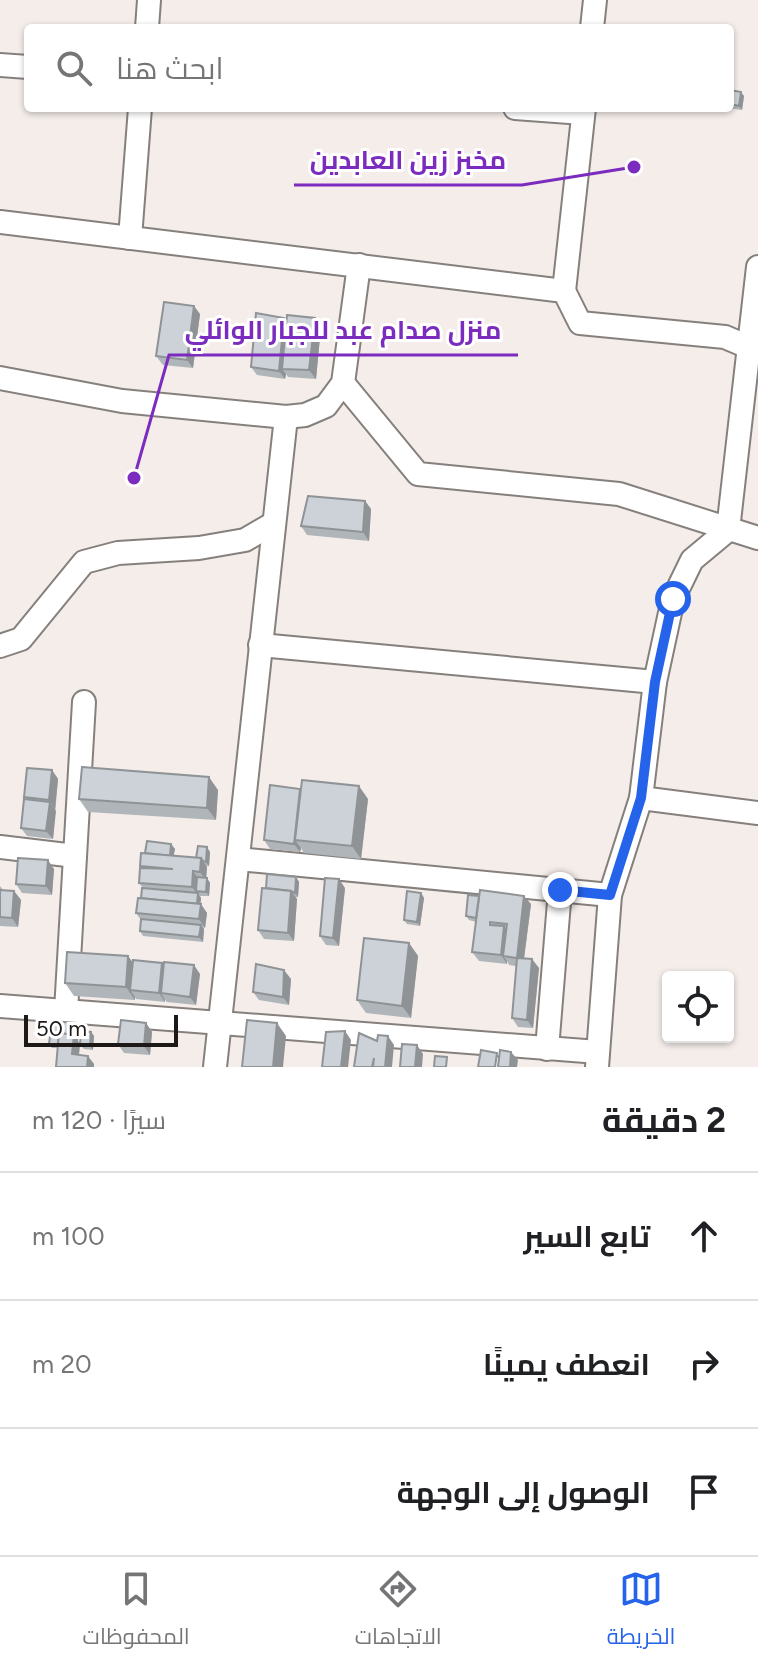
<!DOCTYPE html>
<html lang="ar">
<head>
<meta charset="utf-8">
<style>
	:root { --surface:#fff; --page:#f6f6f6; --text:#202124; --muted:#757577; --line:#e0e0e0; --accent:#2563eb }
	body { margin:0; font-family:Figtree,Cairo,sans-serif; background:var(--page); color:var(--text); direction:rtl }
	.controls { position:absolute; right:24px; bottom:24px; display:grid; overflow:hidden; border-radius:8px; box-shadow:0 2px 6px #0004 }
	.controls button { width:72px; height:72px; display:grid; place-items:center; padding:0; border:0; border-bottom:2px solid var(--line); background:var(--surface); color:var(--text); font:40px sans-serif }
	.scale { position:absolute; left:24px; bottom:20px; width:154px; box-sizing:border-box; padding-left:8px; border:4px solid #1c1918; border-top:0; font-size:22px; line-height:28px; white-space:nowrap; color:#1c1918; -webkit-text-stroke:6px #fff; paint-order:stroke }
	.stop { position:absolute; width:24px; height:24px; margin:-18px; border:6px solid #2563eb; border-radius:50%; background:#fff }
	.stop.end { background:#2563eb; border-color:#fff; box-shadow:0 2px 8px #0008 }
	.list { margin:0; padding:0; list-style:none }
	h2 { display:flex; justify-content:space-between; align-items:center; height:104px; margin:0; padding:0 32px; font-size:34px }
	h2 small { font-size:26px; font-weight:400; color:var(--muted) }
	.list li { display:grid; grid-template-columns:52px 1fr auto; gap:24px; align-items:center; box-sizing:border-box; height:128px; padding:0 32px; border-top:2px solid var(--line) }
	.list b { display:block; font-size:30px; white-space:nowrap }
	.list em { font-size:26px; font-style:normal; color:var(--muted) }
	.icon { flex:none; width:44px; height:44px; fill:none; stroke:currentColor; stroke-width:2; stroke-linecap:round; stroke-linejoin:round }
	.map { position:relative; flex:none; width:758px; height:1067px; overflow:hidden; direction:ltr }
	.search { position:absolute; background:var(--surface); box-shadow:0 2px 6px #0004; left:24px; right:24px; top:24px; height:88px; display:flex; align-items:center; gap:20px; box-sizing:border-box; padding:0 28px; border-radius:8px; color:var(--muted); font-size:30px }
	.sheet { height:488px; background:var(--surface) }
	nav { display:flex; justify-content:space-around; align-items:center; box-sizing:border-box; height:112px; border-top:2px solid var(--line); background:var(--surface); font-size:22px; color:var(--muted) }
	nav a { display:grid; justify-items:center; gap:4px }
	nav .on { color:var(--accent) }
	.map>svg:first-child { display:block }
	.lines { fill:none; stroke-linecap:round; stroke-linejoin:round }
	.minor-casing { stroke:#86807d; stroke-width:26 }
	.minor { stroke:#fff; stroke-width:22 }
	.wall { fill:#afb5b9 }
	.shaded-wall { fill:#8f9396 }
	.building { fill:#ccd2d7; stroke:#8f9396; stroke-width:2 }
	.route { stroke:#2563eb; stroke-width:10 }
	.leader { fill:none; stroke:#7b2cbf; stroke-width:3 }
	.callout-dot { fill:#7b2cbf; stroke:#fff; stroke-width:3 }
	.callout-label { font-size:26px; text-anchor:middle; font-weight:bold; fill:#7b2cbf; stroke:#fff; stroke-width:6; stroke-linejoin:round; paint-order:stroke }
</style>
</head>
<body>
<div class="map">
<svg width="758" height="1067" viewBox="0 0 758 1067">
	<rect width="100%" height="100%" fill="#f4edea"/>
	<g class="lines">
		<!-- minor casing -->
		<g class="minor-casing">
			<g id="minor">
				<polyline points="147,28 149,0"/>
				<polyline points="592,28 595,0"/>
				<polyline points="0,65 28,67"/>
				<polyline points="515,108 583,113"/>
				<polyline points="0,222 564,291 580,323 725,337 758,351"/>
				<polyline points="130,238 140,108"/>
				<polyline points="564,291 584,108"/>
				<polyline points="0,378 122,401 286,417 305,415 326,406 343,383 359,265"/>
				<polyline points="343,383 418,474 619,494 758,538"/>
				<polyline points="260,645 655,682"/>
				<polyline points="0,646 21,639 84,562 118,553 199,548 245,540 274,523"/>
				<polyline points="641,798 758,813"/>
				<polyline points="0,847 75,856"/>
				<polyline points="238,859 610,895"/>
				<polyline points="0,1006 598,1052"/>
				<polyline points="66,1011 84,702"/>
				<polyline points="547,1049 560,890"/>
				<polyline points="215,1067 286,417"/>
				<polyline points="597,1067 610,895 641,798 655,682 673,599 692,560 728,530 758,267"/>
			</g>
		</g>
		<!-- minor -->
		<use href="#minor" class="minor"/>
	</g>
	<!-- wall -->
	<g class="wall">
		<polygon points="730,90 744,96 742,110 727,108 730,108"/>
		<polygon points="200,314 193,368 163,365 156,356"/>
		<polygon points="315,318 321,327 316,379 288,377 286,374 285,379 257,375 251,367 287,322"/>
		<polygon points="365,501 371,509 369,541 307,535 301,526"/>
		<polygon points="52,770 58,779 53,839 27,836 21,828 26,799 24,797"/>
		<polygon points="218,790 216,820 88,812 79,799"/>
		<polygon points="368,799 361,859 304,853 301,848 300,852 270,849 264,840"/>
		<polygon points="171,844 175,849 173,856 196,858 210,852 209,866 206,866 207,867 206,878 210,883 209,896 200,896 201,898 200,904 207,913 205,928 203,927 204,929 203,942 143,936 140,931 141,920 136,913 141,898 143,888 139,883 142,868 140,866 145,853"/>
		<polygon points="54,869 52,895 22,893 16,884"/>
		<polygon points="296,877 299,882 298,897 296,897 297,899 294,941 264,939 258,930 266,888"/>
		<polygon points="0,886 3,890 14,891 21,900 18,927 0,926"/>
		<polygon points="345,888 339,946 326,945 320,936"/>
		<polygon points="421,893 424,898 420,926 407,924 404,920"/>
		<polygon points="531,904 524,959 539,968 533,1028 518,1027 512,1018 516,966 509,965 507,961 507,964 479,961 472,952 476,922 469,920 466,916"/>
		<polygon points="409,943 418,956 411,1018 366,1013 357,1000"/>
		<polygon points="128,956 133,963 164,965 200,974 196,1005 167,1002 165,1000 165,1002 136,999 135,997 135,1000 74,996 65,983"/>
		<polygon points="291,979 289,1005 259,1000 253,992"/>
		<polygon points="76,1023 79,1028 78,1041 80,1044 79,1055 94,1064 94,1067 56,1067 57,1048 52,1048 49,1044"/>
		<polygon points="146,1023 152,1032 150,1055 124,1053 118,1044"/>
		<polygon points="91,1032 94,1036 93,1050 84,1049 80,1045"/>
	</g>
	<!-- shaded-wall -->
	<g class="shaded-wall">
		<polygon points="741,92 744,96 742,110 739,106"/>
		<polygon points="194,306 200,314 193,368 187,360"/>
		<polygon points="284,318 290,326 282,369 286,374 285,379 279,371"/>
		<polygon points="315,318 321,327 316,379 309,370"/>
		<polygon points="365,501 371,509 369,541 363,532"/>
		<polygon points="52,770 58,779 55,809 49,800"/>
		<polygon points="209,777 218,790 216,820 207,808"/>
		<polygon points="359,786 368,799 361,859 352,846"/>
		<polygon points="50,802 56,811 53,839 46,831"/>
		<polygon points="295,840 301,848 300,852 294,844"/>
		<polygon points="171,844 175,849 172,863 169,858"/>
		<polygon points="207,847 210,852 209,866 206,862"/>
		<polygon points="201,858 207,867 206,880 200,872"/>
		<polygon points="48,860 54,869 52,895 46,886"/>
		<polygon points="193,871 199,880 196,891 201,898 200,910 197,906 198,895 192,887"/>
		<polygon points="296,877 299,882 298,897 295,893"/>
		<polygon points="207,878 210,883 209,896 206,892"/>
		<polygon points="339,879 345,888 339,946 333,938"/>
		<polygon points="14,891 21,900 18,927 12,918"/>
		<polygon points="291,891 297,899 294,941 288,933"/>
		<polygon points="421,893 424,898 420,926 417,922"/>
		<polygon points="524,896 531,904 523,966 517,958"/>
		<polygon points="201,904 207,913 205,928 199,919"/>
		<polygon points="201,925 204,929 203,942 199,937"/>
		<polygon points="504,926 510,935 503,956 507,961 507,964 501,955"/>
		<polygon points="409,943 418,956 411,1018 402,1006"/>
		<polygon points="128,956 137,969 130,990 135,997 135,1000 126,987"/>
		<polygon points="532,959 539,968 533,1028 527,1020"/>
		<polygon points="162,963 168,972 161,993 165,1000 165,1002 159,993"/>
		<polygon points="194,965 200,974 196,1005 190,997"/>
		<polygon points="284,970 291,979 289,1005 283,997"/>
		<polygon points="76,1023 79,1028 78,1041 80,1044 78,1063 72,1054"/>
		<polygon points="146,1023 152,1032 150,1055 144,1046"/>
		<polygon points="277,1023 286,1036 283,1067 273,1067"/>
		<polygon points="345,1031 351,1040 348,1067 341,1067"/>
		<polygon points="91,1032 94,1036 93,1050 90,1046"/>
		<polygon points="388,1036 394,1045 392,1067 385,1067"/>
		<polygon points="417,1045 423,1054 422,1067 415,1067"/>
		<polygon points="511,1052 518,1060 517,1067 510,1067"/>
		<polygon points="88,1056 94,1064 94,1067 87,1067"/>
	</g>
	<!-- building -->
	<g class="building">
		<polygon points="730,90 741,92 739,106 730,104"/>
		<polygon points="164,302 194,306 187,360 156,356"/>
		<polygon points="256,313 284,318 279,371 251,367"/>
		<polygon points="287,315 315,318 309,370 282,369"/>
		<polygon points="308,496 365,501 363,532 301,526"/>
		<polygon points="82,767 209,777 207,808 79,799"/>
		<polygon points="27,768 52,770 49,800 24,797"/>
		<polygon points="302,780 359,786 352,846 295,840"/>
		<polygon points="270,785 300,789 294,844 264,840"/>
		<polygon points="24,799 50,802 46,831 21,828"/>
		<polygon points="147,841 171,844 170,856 145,853"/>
		<polygon points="198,846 207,847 206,862 203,861 201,858 196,858"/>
		<polygon points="141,853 201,858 200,872 193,871 192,887 139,883 140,868 173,869 140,866"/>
		<polygon points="18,858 48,860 46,886 16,884"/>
		<polygon points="267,874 296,877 295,893 291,891 266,888"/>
		<polygon points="197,877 207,878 206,892 196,891"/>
		<polygon points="325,878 339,879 333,938 320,936"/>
		<polygon points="142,888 198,893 197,904 141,898"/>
		<polygon points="262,888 291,891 288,933 258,930"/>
		<polygon points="0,890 14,891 12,918 0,917"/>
		<polygon points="480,890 524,896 517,958 503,956 507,924 490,922 490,925 504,926 501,955 472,952"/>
		<polygon points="407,891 421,893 417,922 404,920"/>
		<polygon points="468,895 479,896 476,918 466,916"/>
		<polygon points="138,898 201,904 199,919 136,913"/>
		<polygon points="141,919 201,925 199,937 140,931"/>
		<polygon points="364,938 409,943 402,1006 357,1000"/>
		<polygon points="67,952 128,956 126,987 65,983"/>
		<polygon points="517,958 532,959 527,1020 512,1018"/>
		<polygon points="133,960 162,963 159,993 130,990"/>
		<polygon points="164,962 194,965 190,997 161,993"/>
		<polygon points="256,964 284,970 283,997 253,992"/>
		<polygon points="121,1020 146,1023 144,1046 118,1044"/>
		<polygon points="247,1020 277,1023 273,1067 242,1067"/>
		<polygon points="52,1021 76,1023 75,1036 74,1035 59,1033 58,1044 49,1044"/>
		<polygon points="81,1031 91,1032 90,1046 80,1045"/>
		<polygon points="345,1031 341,1067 322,1067 326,1032"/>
		<polygon points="59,1033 74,1035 72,1054 88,1056 87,1067 56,1067"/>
		<polygon points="359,1033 377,1041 378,1035 388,1036 385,1067 373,1067 374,1058 372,1067 354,1067"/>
		<polygon points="402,1044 417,1045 415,1067 400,1067"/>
		<polygon points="481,1050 497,1053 495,1067 478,1067"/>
		<polygon points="500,1050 511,1052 510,1067 498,1067"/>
		<polygon points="435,1056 447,1057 446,1067 434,1067"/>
	</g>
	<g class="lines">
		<!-- route -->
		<polyline class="route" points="560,890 610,895 641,798 655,682 673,599"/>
	</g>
	<!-- callouts -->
	<path class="leader" d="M634 167L522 185H294M134 478L169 355H518"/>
	<g class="callout-dot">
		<circle cx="634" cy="167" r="8"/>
		<circle cx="134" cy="478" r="8"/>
	</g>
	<g class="callout-label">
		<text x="408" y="169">مخبز زين العابدين</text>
		<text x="343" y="339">منزل صدام عبد للجبار الوائلي</text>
	</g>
</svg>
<div class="controls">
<button><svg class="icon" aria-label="locate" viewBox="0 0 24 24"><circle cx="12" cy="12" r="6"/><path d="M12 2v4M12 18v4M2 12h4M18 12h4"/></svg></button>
</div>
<div class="scale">50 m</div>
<div class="stop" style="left:673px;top:599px"></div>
<div class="stop end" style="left:560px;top:890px"></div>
<div class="search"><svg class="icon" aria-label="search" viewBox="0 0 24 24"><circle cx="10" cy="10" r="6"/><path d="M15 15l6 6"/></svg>ابحث هنا</div>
</div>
<section class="sheet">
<h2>2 دقيقة<small>سيرًا · 120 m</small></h2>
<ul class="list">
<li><svg class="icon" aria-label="ahead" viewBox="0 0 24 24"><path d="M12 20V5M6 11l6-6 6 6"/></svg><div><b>تابع السير</b></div><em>100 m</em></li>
<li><svg class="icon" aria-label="right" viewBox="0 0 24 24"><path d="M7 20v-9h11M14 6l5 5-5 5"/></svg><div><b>انعطف يمينًا</b></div><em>20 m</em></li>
<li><svg class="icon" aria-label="arrive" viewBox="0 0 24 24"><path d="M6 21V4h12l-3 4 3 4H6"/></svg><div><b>الوصول إلى الوجهة</b></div></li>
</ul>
</section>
<nav>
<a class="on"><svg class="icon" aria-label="map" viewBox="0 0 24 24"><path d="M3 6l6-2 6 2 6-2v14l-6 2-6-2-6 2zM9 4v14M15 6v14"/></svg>الخريطة</a>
<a><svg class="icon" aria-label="directions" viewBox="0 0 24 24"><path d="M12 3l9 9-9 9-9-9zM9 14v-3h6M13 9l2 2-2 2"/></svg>الاتجاهات</a>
<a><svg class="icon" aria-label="saved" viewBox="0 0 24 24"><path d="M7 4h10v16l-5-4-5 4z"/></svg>المحفوظات</a>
</nav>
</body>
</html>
